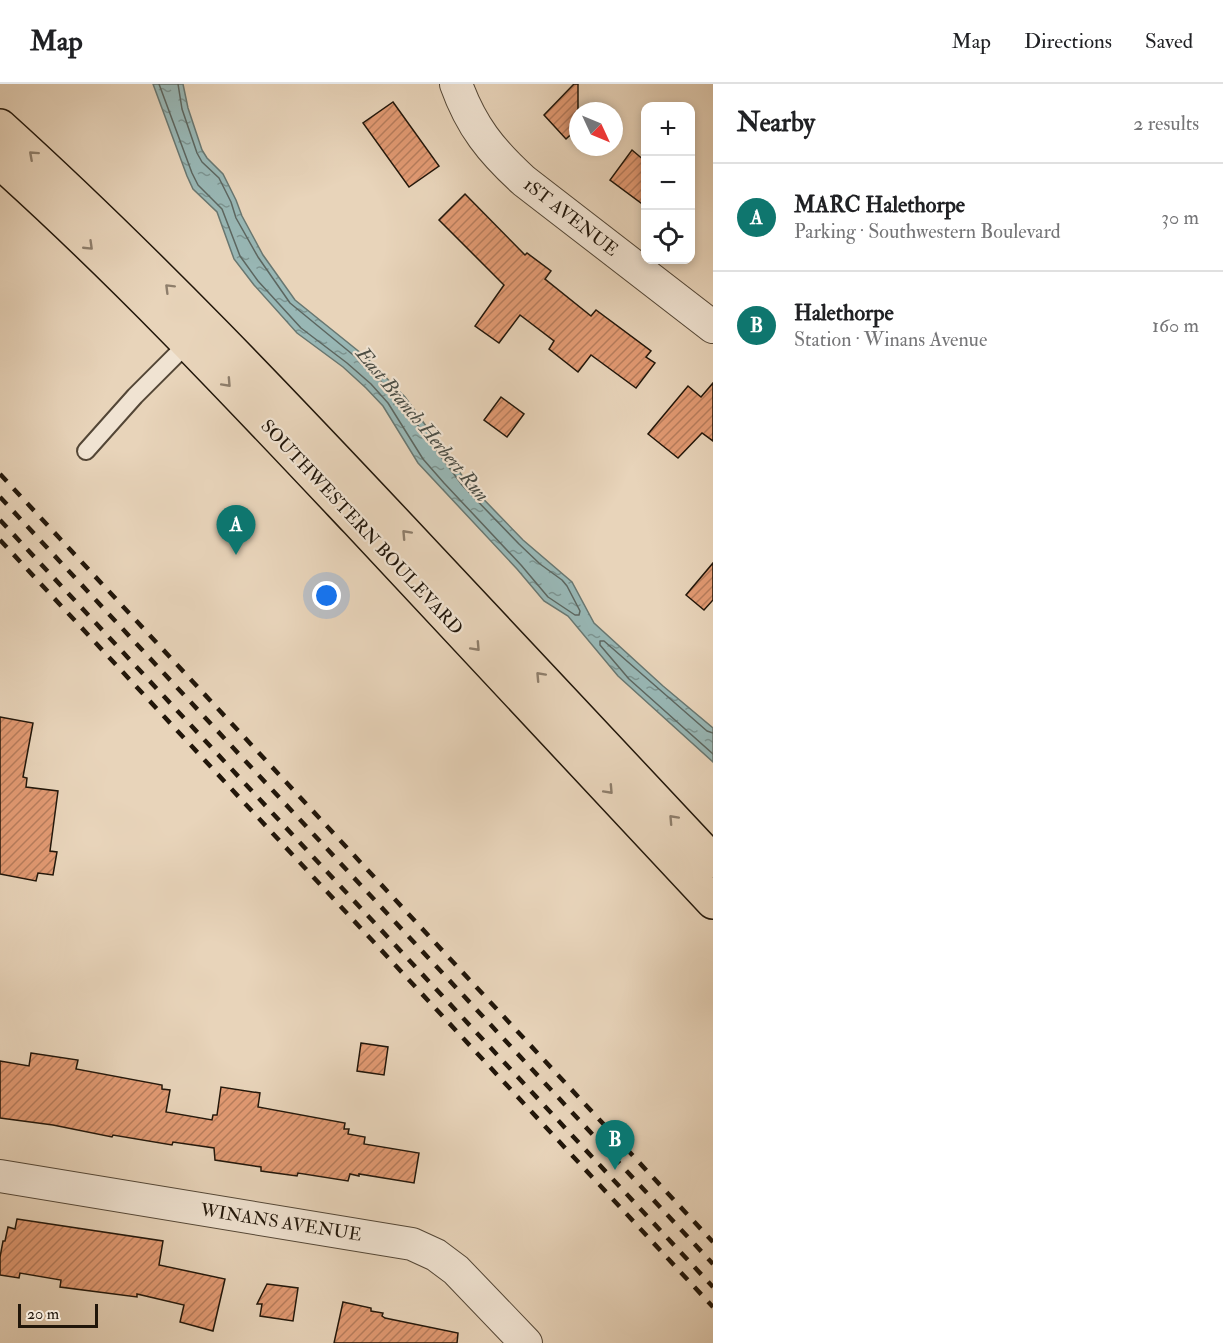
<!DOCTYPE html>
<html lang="en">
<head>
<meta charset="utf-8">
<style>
	:root { --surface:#fff; --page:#f6f6f6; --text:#202124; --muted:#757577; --line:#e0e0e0; --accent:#0f766e }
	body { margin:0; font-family:"IM FELL Double Pica",serif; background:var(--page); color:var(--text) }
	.controls { position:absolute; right:18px; top:18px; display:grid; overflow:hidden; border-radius:12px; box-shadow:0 3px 9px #0003 }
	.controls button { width:54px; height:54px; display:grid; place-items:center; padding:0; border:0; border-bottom:2px solid var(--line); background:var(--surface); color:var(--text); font:30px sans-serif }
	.compass { position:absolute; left:569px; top:18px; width:54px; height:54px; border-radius:50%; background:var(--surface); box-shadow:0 3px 9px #0003; rotate:134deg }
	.scale { position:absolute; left:18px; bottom:15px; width:80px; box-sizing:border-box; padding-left:6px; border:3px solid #21160a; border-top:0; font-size:16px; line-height:21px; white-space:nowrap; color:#21160a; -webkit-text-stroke:4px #f0e3d2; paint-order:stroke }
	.you { position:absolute; left:327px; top:512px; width:21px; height:21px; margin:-15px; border:4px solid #fff; border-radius:50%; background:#1a73e8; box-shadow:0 0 0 9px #1a73e833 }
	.badge { display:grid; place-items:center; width:39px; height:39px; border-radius:50%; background:var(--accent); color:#fff; font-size:20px; font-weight:700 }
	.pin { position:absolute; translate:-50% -50px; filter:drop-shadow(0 2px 3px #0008) }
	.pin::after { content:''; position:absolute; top:32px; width:21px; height:18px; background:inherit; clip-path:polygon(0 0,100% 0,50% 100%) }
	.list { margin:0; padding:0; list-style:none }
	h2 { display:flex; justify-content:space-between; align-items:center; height:78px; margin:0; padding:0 24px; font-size:26px }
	h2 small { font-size:20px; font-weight:400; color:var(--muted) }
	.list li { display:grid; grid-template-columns:39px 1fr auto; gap:18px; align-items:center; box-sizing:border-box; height:108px; padding:0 24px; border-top:2px solid var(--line) }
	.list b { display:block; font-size:22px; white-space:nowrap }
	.list p { margin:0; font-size:20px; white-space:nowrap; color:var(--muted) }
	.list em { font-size:20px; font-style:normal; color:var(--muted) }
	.icon { flex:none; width:33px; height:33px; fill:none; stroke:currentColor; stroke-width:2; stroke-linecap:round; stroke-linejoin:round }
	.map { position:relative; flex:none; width:713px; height:1259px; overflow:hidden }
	header { display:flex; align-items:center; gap:36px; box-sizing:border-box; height:84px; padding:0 30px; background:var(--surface); border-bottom:2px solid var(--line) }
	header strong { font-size:28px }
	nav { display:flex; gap:33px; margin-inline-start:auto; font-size:21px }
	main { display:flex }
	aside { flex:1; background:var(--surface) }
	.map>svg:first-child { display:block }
	.water { fill:url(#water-ripples); stroke:#687771; stroke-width:1.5 }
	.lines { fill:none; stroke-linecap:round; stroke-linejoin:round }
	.shore { stroke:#5c6660; stroke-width:1.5 }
	.building { fill:url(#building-hatch); stroke:#21160a; stroke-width:1.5 }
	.service-casing { stroke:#534636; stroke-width:20 }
	.minor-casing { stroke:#534636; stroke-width:34 }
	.primary-casing { stroke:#21160a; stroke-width:36 }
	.service { stroke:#f0e3d2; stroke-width:16 }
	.minor { stroke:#f0e3d2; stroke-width:32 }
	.primary { stroke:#e8d4ba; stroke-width:33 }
	.rail { stroke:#21160a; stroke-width:4.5; stroke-dasharray:10 10; stroke-linecap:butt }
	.oneway { stroke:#8e7e6b }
	.labels { text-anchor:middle; stroke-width:4.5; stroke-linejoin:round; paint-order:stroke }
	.street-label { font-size:18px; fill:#21160a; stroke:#f0e3d2 }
	.water-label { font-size:20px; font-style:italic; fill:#4b4e46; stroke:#f0e3d2 }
</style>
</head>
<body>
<header>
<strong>Map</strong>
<nav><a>Map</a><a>Directions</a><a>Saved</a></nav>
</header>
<main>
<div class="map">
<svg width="713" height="1259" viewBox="0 0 713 1259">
	<defs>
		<pattern id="water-ripples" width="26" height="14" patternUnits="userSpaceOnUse" patternTransform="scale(1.5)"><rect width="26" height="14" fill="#98b7b5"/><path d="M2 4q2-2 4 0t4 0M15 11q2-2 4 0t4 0" fill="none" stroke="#7c9491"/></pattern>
		<pattern id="building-hatch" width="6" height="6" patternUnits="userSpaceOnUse" patternTransform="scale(1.5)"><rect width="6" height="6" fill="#e29a73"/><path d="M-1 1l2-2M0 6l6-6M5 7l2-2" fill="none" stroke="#b77d5d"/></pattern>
	</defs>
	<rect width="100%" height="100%" fill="#e8d4ba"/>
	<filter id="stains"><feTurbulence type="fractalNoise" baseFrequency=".00333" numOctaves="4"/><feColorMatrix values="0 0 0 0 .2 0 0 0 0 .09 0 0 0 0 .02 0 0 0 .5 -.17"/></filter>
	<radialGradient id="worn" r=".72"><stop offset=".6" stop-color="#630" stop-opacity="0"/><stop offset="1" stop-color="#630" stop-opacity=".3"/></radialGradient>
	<!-- water -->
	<polygon class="water" points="153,0 183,0 188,24 202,66 207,74 223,90 236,116 242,132 263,171 295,216 367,274 405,313 466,397 523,456 572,498 594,539 663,602 713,644 713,678 618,592 568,532 544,517 517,485 418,379 383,322 366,304 343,283 297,249 254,201 234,175 217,128 193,105 187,92"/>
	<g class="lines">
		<!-- shore -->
		<g class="shore">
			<polyline points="159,0 192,89 198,101 222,125 240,172 258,197 301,244 347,279 371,300 388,319 423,375 444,399 521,481 548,513 575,531 579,531 580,527 567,502 562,496 540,480 519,460 462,401 400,317 363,279 290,219 258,173 236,134 231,118 219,94 202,78 197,69 182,25 178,0"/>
			<polyline points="713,649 707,647 604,557 600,557 600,561 629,595 713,670"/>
		</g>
	</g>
	<!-- building -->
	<g class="building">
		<polygon points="574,0 578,0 578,44 566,55 544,31"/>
		<polygon points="393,18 439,82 409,103 363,39"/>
		<polygon points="632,66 645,77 645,122 610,96"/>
		<polygon points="465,110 525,171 527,169 551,187 545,195 591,232 596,226 651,267 646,273 655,279 636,304 591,271 578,288 549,265 554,257 520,231 499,259 475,242 504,201 439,136"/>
		<polygon points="713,299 713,357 702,349 678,374 648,350 688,302 701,313"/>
		<polygon points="501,313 524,330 507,353 484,336"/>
		<polygon points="713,479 713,516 704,526 686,511"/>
		<polygon points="0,633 33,639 23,693 27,694 26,703 58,707 50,767 57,768 53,791 38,789 36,797 0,790"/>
		<polygon points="361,959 388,963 384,991 357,987"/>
		<polygon points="31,969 78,976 76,985 162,1001 162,1005 170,1006 166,1028 212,1036 213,1031 217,1031 221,1003 260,1009 258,1023 345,1039 344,1045 349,1045 348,1050 365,1053 364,1060 419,1069 414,1099 359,1090 359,1092 350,1090 348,1097 298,1089 297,1092 261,1087 261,1083 215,1076 214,1064 173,1058 172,1061 113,1051 112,1053 53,1041 0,1034 0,977 29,982"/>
		<polygon points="17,1135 163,1157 159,1181 225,1195 213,1247 180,1238 184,1221 137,1210 137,1213 60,1203 61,1196 20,1189 19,1194 0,1191 0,1173 3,1157 5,1157 8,1143 15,1145"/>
		<polygon points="267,1200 298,1204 293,1237 260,1232 262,1220 257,1220"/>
		<polygon points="343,1218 371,1224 371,1227 383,1229 382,1232 385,1234 458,1249 457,1259 334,1259"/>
	</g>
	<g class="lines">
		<!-- service casing -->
		<g class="service-casing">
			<polyline id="service" points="86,367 135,312 191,256"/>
		</g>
		<!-- minor casing -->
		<g class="minor-casing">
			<g id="minor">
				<path d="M456,0C471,42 491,67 524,97L713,243"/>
				<polyline points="0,1092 412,1160 436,1171 456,1186 526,1259"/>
			</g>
		</g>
		<!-- primary casing -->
		<g class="primary-casing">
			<g id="primary">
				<path d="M0,42C149,177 287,323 424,469C521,572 617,675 713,777"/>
				<path d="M0,78C126,191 241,314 357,437C476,563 595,690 713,818"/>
			</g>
		</g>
		<!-- service -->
		<use href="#service" class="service"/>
		<!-- minor -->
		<use href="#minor" class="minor"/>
		<!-- primary -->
		<use href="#primary" class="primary"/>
		<!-- rail -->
		<g class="rail">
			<polyline points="0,390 713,1158"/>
			<polyline points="0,413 713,1180"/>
			<polyline points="0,436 713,1203"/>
			<polyline points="0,456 713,1223"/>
		</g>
	</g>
	<!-- one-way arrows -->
	<defs><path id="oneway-chevron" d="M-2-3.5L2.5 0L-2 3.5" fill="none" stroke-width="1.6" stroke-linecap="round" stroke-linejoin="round" transform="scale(1.5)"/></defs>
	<g class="oneway">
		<use href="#oneway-chevron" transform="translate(33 71) rotate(-138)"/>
		<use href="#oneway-chevron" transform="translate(89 162) rotate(44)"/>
		<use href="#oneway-chevron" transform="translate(169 204) rotate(-135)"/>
		<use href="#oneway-chevron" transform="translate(227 299) rotate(47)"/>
		<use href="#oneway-chevron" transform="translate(406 450) rotate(-133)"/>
		<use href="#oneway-chevron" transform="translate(476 563) rotate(47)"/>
		<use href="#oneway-chevron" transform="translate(540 592) rotate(-133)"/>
		<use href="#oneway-chevron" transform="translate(609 706) rotate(47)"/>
		<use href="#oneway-chevron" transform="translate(673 735) rotate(-133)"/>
	</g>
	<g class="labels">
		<!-- street labels -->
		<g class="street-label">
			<text transform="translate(571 133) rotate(38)" y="6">1ST AVENUE</text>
			<text transform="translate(362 443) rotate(47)" y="6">SOUTHWESTERN BOULEVARD</text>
			<text transform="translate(281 1138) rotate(9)" y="6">WINANS AVENUE</text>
		</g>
		<!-- water labels -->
		<g class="water-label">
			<text transform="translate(423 340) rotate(50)" y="7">East Branch Herbert Run</text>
		</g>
	</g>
	<rect width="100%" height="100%" filter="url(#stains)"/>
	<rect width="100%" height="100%" fill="url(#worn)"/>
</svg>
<div class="controls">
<button>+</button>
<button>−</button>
<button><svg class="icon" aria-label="locate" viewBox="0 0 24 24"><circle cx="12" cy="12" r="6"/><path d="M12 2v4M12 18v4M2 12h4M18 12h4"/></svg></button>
</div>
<svg class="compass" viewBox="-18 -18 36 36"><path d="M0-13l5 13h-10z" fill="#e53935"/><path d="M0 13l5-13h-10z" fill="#757577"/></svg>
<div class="scale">20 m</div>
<div class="you"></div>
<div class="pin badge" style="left:236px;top:471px">A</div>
<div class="pin badge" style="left:615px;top:1086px">B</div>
</div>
<aside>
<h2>Nearby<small>2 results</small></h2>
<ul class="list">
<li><span class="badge">A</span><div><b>MARC Halethorpe</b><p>Parking · Southwestern Boulevard</p></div><em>30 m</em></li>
<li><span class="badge">B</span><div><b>Halethorpe</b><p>Station · Winans Avenue</p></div><em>160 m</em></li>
</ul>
</aside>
</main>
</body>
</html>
